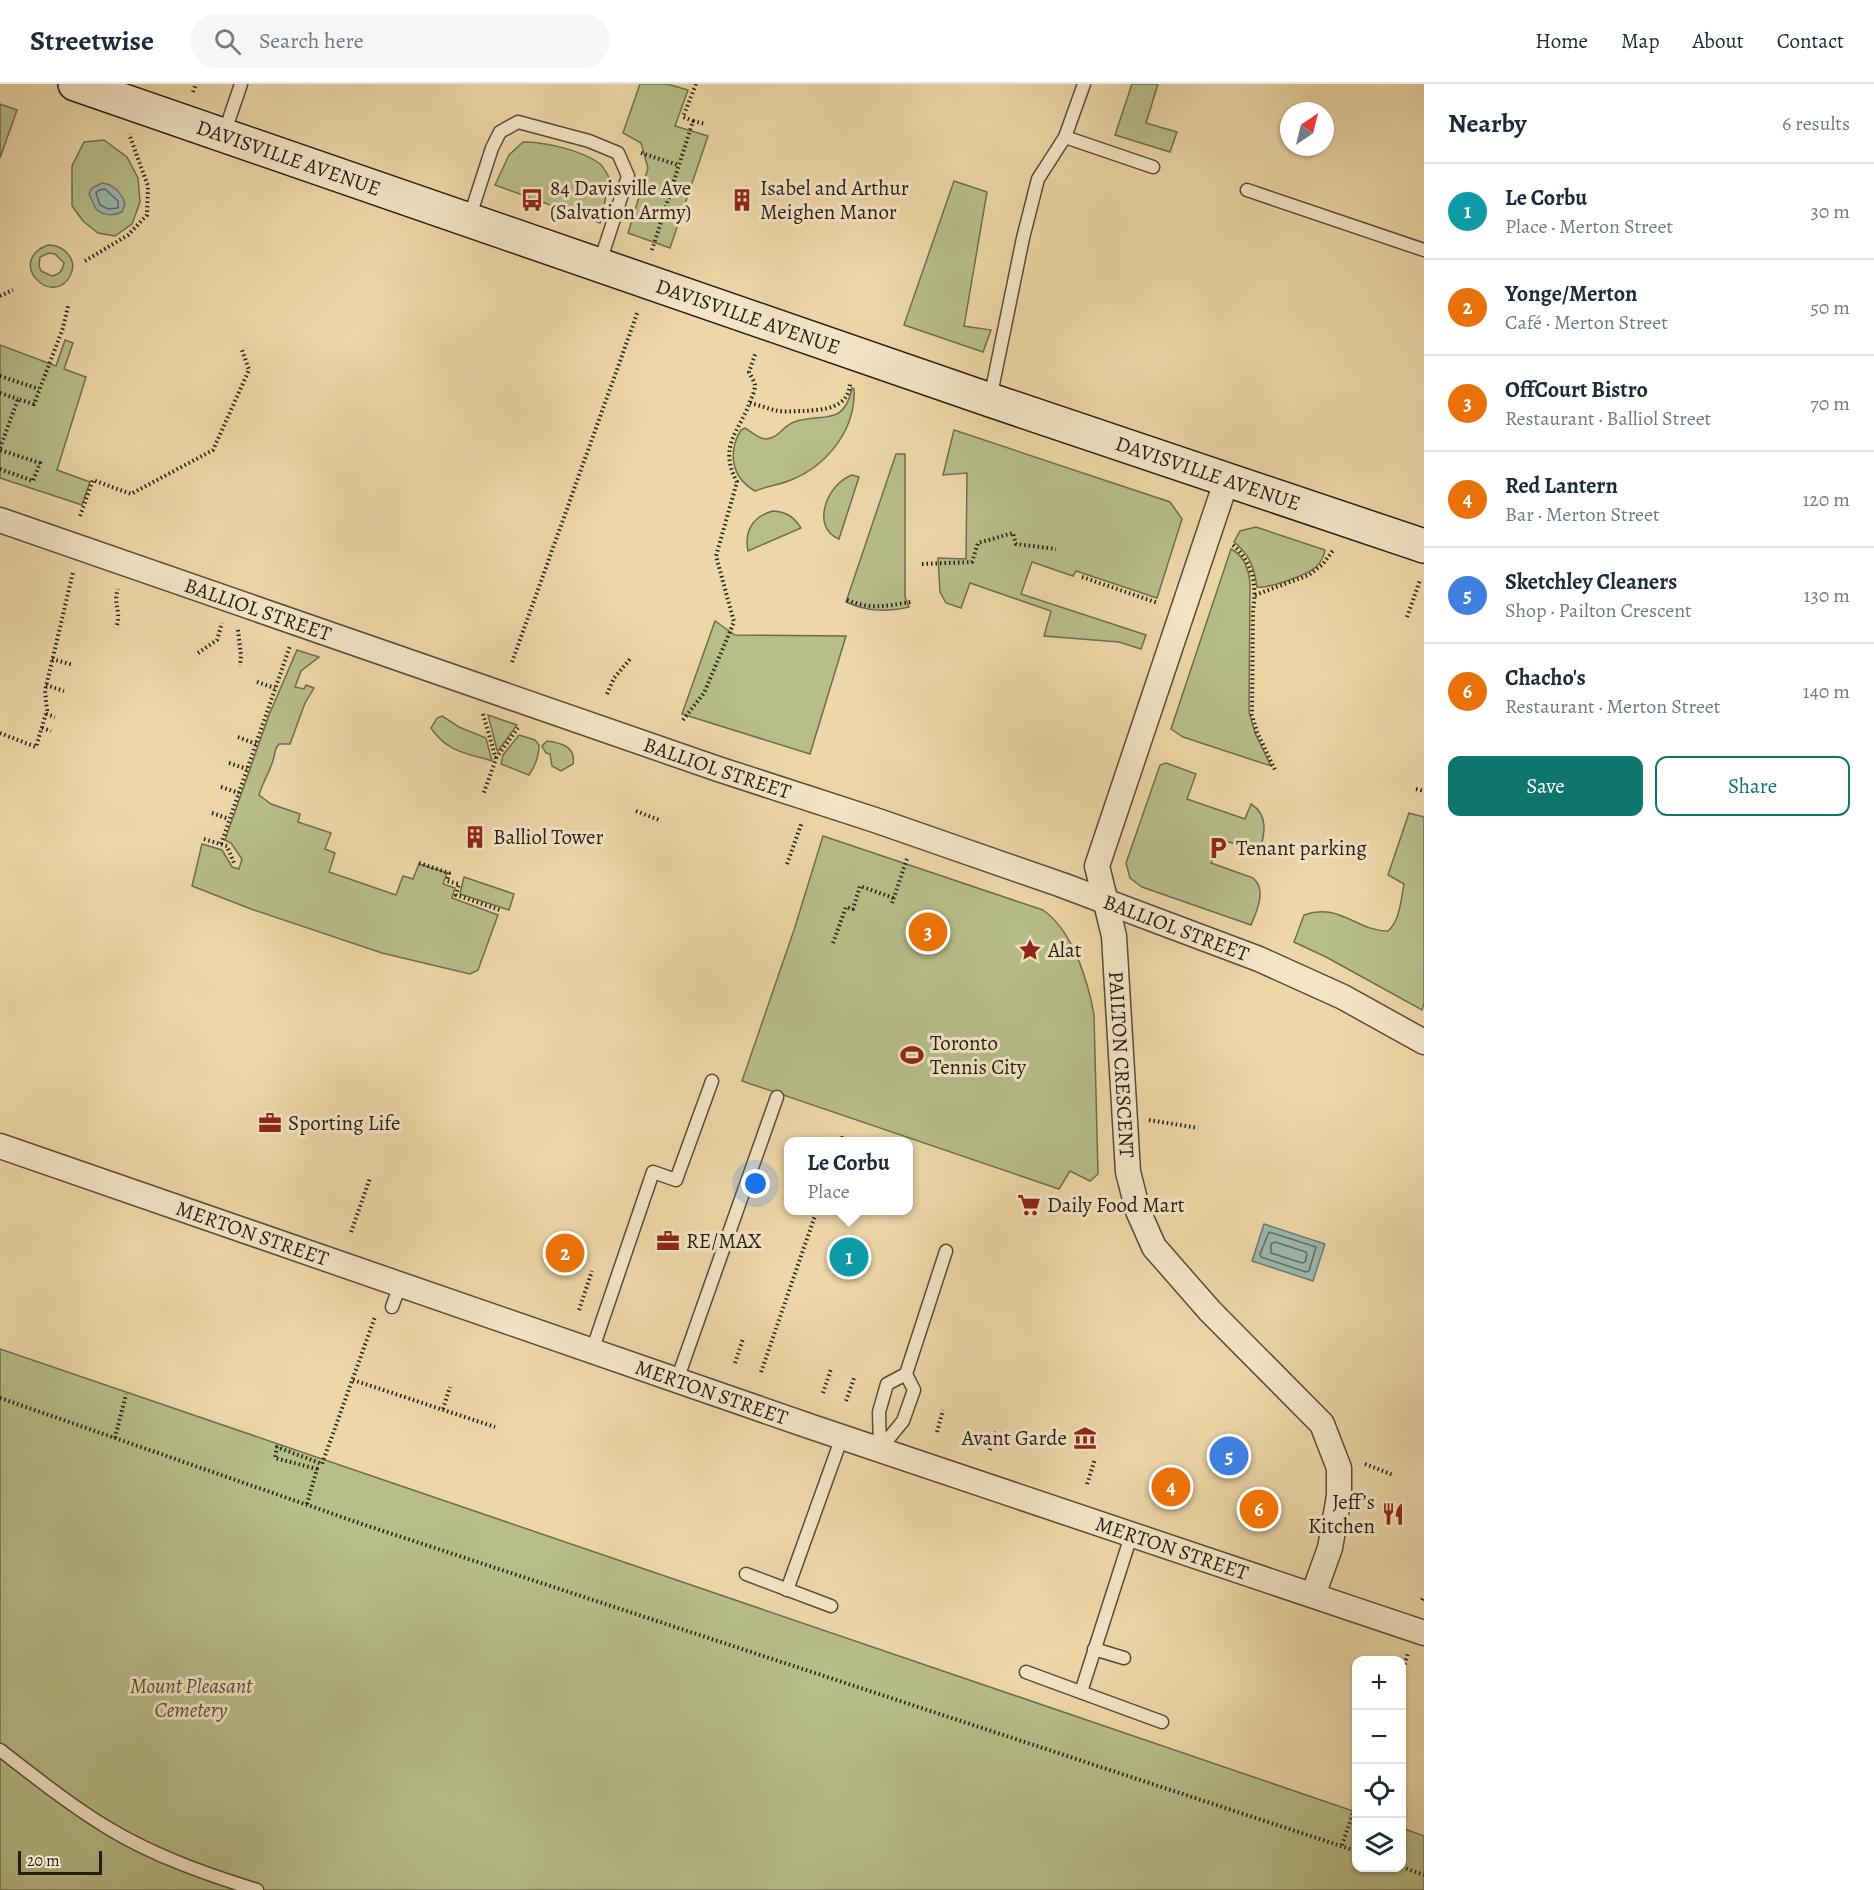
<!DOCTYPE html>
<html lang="en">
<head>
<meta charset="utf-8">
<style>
	:root { --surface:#fff; --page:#f6f6f7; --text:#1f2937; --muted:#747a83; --line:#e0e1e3; --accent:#0f766e }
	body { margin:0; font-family:Alegreya,serif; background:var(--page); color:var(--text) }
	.controls { position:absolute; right:18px; bottom:18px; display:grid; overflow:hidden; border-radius:12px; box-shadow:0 2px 4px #0004 }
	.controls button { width:54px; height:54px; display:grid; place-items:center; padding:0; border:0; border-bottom:2px solid var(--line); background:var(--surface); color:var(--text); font:30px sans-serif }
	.compass { position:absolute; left:1280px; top:18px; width:54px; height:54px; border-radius:50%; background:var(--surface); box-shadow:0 2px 4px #0004; rotate:35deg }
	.scale { position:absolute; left:18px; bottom:15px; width:84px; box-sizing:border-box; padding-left:6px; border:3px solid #251e14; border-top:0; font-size:16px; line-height:21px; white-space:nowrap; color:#251e14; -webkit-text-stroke:4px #f3e5c6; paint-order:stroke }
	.you { position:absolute; left:756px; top:1100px; width:21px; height:21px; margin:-15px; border:4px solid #fff; border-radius:50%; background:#1a73e8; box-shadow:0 0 0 9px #1a73e833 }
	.badge { display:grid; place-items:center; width:39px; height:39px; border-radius:50%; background:var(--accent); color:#fff; font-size:20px; font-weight:700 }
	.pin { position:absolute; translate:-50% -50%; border:3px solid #fff; box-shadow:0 2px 6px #0006 }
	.popup { position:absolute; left:784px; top:1053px; width:129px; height:78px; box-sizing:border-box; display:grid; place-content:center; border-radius:12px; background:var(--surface); filter:drop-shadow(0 2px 4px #0005); font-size:20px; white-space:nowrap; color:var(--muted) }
	.popup b { font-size:22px; color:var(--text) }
	.popup::after { content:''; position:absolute; left:50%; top:100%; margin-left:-12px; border:12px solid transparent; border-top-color:var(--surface) }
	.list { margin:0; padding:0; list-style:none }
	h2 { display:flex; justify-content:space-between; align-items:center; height:78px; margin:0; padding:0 24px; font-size:26px }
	h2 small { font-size:20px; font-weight:400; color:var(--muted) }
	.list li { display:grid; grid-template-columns:39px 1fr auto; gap:18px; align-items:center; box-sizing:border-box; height:96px; padding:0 24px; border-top:2px solid var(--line) }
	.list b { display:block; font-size:22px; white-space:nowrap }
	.list p { margin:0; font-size:20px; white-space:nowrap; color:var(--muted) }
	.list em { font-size:20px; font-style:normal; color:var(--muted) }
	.actions { display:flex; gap:12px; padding:18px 24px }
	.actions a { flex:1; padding:14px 0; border:2px solid var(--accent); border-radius:12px; text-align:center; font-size:21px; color:var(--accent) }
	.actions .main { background:var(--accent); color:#fff }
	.icon { flex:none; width:33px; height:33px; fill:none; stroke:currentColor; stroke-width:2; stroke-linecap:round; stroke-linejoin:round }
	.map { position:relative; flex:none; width:1424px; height:1806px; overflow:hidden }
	header { display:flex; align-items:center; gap:36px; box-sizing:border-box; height:84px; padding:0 30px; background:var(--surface); border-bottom:2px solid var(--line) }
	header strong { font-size:28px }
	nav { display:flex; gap:33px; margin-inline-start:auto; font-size:21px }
	.search { width:420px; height:54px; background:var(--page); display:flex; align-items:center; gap:15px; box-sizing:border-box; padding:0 21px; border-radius:33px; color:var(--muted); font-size:22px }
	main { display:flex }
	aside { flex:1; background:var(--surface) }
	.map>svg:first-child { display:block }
	.green { fill:#b7be89; stroke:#6e6e4e; stroke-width:1.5; fill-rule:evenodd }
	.water { fill:#9bb8b0; stroke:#6c7a72; stroke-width:1.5 }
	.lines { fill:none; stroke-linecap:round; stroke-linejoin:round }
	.shore { stroke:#606b62; stroke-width:1.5 }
	.lane-casing { stroke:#574c39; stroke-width:15 }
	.street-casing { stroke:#574c39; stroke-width:27 }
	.secondary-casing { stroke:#251e14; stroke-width:36 }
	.path { stroke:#251e14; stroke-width:4; stroke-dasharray:1.5 3; stroke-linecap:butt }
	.lane { stroke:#f3e5c6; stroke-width:12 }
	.street { stroke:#f3e5c6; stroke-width:24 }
	.secondary { stroke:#f3e5c6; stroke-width:33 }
	.labels { text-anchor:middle; stroke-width:6; stroke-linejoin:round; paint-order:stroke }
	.street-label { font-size:21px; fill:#251e14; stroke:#f3e5c6 }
	.poi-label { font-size:21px; fill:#251e14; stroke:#f3e5c6; text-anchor:start }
	.park-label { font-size:21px; font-style:italic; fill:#514e37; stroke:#f3e5c6 }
</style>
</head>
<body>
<header>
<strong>Streetwise</strong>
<div class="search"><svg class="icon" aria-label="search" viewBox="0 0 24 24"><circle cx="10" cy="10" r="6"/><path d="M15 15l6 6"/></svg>Search here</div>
<nav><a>Home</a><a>Map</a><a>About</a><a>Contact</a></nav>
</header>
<main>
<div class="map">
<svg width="1424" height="1806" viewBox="0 0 1424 1806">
	<rect width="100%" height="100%" fill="#edd7a8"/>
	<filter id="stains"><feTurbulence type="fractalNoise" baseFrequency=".00333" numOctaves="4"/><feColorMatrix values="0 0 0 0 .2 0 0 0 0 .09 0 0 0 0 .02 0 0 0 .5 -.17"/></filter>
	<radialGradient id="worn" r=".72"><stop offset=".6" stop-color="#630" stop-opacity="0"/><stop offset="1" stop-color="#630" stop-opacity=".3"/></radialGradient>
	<!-- green -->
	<g class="green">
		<polygon points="640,0 667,0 688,6 675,42 708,52 670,164 628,149 648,84 641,59 623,49"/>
		<polygon points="1132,0 1158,0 1146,39 1177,48 1170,68 1115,51"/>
		<polygon points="0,20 17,26 0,74"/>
		<polygon points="104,56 127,73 138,94 140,118 132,140 115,152 98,149 83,137 72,122 72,82 84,58"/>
		<path d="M523,58C546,58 580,66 599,79C604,83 607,90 610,95L600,139L495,101L509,71Z"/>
		<polygon points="954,97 987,108 964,242 991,246 983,268 904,241"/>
		<path d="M48,161C63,161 79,175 70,192C52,225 5,177 48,161ZM49,169L55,170L64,179C62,187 60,190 52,192L41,187L39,182L40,173Z"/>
		<polygon points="65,256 73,259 64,285 86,293 57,386 90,398 82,421 0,394 0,261 56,282"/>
		<path d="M852,304L854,305C856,345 828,381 791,396C779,401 767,402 755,407C732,394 727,369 741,346L745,344C752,348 758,355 766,355C779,354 783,342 794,338C821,328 844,344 852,304Z"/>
		<polygon points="954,346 1170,418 1182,435 1157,514 1076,487 1073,492 1032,478 1021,510 1146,551 1141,565 1119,558 1044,552 1051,527 970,499 961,524 946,519 940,508 938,474 966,475 967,389 943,391"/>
		<path d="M896,370H905V513L909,523C886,528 868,528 846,518Z"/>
		<path d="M852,391L859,393L839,455C810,443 827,400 852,391Z"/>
		<path d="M773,427C787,428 794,433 801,444L748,467C744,447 753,432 773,427Z"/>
		<path d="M1256,443L1325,466C1324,473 1321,478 1316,483C1307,491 1268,505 1257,503C1254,483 1250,471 1234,458L1240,447Z"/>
		<path d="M1231,465C1245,472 1249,486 1250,500L1249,628L1255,649L1271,682L1183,653L1171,645Z"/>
		<polygon points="715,537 735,551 846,552 810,670 682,630"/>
		<path d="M297,566L319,573L301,587L295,603L304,605L306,601L314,604L305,619L290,660H279C275,665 275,667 274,673C271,686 263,697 259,711L271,720L300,730L298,738L331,749L325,765L335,769L329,788L396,811L403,792L413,795L419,780L447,789L443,800L455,804L452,814L498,831L478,886L470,890L382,869L251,825L192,802L202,760L222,766L232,783L239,785L242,775L231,759L225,756L269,631Z"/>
		<polygon points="488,631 517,641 498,667 497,666"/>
		<path d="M442,632L459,643L486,654L492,677C466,669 447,668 431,644L437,634Z"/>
		<path d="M519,651L535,656L539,661C539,672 536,681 529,691L501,680L503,671Z"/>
		<path d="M547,657C562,659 576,663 573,680L561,687L552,682L550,670L546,669L542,662Z"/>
		<path d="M1166,679L1196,690L1187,715L1245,735L1251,720C1269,731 1265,751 1259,768L1220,755L1211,779L1253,794C1267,805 1257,827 1251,841L1142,803L1130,794L1126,779L1160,681Z"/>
		<path d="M1409,729L1424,733V919L1422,926L1326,873L1294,858L1304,831C1339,818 1356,847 1388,847C1400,837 1401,815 1404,800L1388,791Z"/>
		<path d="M823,752L1043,826C1073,847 1088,897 1094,931L1098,1090L1090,1097L1070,1087L1059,1105L742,997L794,846Z"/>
		<polygon points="464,793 514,810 509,826 460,810"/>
		<polygon points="0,1265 1356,1728 1356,1784 1402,1784 1402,1744 1424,1752 1424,1806 0,1806"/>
	</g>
	<!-- water -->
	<g class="water">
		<path d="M102,99C113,100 122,109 125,120L122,128C113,132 104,132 96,125L89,110L92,104Z"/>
		<polygon points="1264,1140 1325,1160 1313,1197 1252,1177"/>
	</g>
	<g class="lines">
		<!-- shore -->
		<g class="shore">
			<polygon points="105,105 118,117 118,124 108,125 100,121 96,109 99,106"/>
			<polygon points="1269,1148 1316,1163 1309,1187 1306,1188 1261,1173 1260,1170"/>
			<polygon points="1275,1158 1306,1168 1307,1171 1305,1178 1302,1179 1271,1169 1271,1160"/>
		</g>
		<!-- lane casing -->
		<g class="lane-casing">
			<g id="lane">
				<polyline points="224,50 241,0"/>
				<polyline points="1065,53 1153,83"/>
				<polyline points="1247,106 1424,166"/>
				<polyline points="469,135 492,64 500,48 518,38 589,57 618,69 628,92 599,181"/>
				<polyline points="990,315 1023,154 1038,95 1065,53 1084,0"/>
				<polyline points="392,1223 400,1201"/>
				<polyline points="592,1267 653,1088 676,1096 712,997"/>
				<polyline points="906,1290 887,1300 879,1328 880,1365 903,1337 914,1306 906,1290 946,1167"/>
				<polyline points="677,1296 777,1013"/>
				<polyline points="746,1490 831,1522"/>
				<polyline points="787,1506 842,1353"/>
				<polyline points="1094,1565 1124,1574"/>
				<polyline points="1026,1588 1162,1638"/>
				<polyline points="1081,1608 1131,1452"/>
				<path d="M0,1666C35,1693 70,1721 108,1744C154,1772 206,1790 257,1806"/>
			</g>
		</g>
		<!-- street casing -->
		<g class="street-casing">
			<g id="street">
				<path id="s1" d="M1227,395L1097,782L1114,852L1128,1088L1138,1127L1154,1163L1210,1227L1322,1340L1339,1384V1412L1330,1464L1313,1511"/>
				<path id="s2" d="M0,436L718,685L875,736L1062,801L1259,875L1343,913L1424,958"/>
				<path id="s3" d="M0,1062L812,1343L1424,1549"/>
			</g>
		</g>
		<!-- secondary casing -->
		<g class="secondary-casing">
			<g id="secondary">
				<path id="s4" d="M75,0L990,316L1424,462"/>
			</g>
		</g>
		<!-- path -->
		<g class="path">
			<polyline points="193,8 196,0"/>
			<polyline points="693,37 705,40"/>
			<polyline points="641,69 678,81"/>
			<polyline points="652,166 693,37 683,33 696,0"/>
			<polyline points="85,177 128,151 147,131 148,102 129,50"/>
			<polyline points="0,212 13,206"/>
			<polyline points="0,292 39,305"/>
			<polyline points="0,309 18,315"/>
			<path d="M750,319C759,321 769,325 778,327C786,328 794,327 802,327C822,326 849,325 850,299"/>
			<polyline points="0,364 18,315 34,320 63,244 68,222"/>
			<polyline points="0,385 33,397 40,379 0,366"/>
			<polyline points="80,432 93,396 131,410 213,366 249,286 242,266"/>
			<path d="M1233,461C1253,478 1257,502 1253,526L1252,631L1257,648L1275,686"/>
			<polyline points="922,480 972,478 978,459 1013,449 1016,460 1056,465"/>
			<polyline points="1082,493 1158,519"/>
			<polyline points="1255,511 1309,491 1323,480 1334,465"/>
			<path d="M847,516C873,526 884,522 911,518"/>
			<polyline points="1407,533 1420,496"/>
			<path d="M117,541C121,526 113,520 118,505"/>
			<polyline points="238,546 241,572 240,582"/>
			<polyline points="198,569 217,556 222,539"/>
			<polyline points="52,575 73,581"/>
			<polyline points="512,578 638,227"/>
			<polyline points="257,598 275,604"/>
			<polyline points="46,601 64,607"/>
			<polyline points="607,610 614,594 631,574"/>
			<polyline points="46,630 55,633"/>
			<polyline points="483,630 496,675 483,711"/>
			<path d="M683,636L704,609L734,538L716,472L737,398C717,361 741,346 751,315C753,311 755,305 755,301C754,297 751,292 749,288L756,268"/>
			<polyline points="42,644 51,647"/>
			<polyline points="0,649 36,663 47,626 45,607 73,488"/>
			<polyline points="238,653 256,660"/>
			<polyline points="496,674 518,644"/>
			<polyline points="229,679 247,685"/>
			<polyline points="221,703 239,709"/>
			<polyline points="1416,705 1424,707"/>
			<polyline points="636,727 659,736"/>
			<polyline points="212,729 229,735"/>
			<polyline points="204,755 227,762 234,779"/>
			<polyline points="221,760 290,562"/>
			<polyline points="419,779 449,789 447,797 459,800 456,811 500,826"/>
			<polyline points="787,780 802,738"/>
			<polyline points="892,819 907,775"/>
			<polyline points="833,859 846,823 853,825 860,802 894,814"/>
			<polyline points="1149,1036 1198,1044"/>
			<polyline points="841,1058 843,1052"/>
			<polyline points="351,1148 370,1094"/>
			<polyline points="579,1226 592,1187"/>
			<polyline points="735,1279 743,1255"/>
			<polyline points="761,1288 817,1126"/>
			<polyline points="353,1296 495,1343"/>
			<polyline points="823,1309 831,1285"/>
			<polyline points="0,1314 362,1440 1356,1767"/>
			<polyline points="846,1317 854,1294"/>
			<polyline points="443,1325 450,1303"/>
			<polyline points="937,1348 943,1326"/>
			<polyline points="115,1354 126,1310"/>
			<polyline points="990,1366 996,1348"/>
			<polyline points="1365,1380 1393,1391"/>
			<polyline points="1087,1400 1095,1375"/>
			<polyline points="307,1420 317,1385 275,1374 277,1363 322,1380 375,1233"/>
			<polyline points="1422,1516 1424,1512"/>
			<polyline points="1402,1589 1408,1569"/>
			<polyline points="1342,1761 1356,1720"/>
			<polyline points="1402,1783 1424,1791"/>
		</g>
		<!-- lane -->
		<use href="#lane" class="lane"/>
		<!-- street -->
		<use href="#street" class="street"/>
		<!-- secondary -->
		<use href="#secondary" class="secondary"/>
	</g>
	<!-- icons -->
	<defs>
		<g id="bus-bare" transform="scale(1.8)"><path d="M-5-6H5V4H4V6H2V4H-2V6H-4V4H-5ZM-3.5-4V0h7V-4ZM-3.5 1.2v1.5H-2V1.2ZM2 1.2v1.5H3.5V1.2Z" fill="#8f2418" stroke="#f3e5c6" stroke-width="2.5" paint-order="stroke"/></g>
		<g id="building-bare" transform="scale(1.8)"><path d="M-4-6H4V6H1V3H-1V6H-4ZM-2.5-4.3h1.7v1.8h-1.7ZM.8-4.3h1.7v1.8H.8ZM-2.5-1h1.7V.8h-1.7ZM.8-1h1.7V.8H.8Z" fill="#8f2418" stroke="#f3e5c6" stroke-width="2.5" paint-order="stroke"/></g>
		<g id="parking-bare" transform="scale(1.8)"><path d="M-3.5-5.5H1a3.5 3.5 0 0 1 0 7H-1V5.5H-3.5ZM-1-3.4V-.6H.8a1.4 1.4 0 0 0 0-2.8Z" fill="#8f2418" stroke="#f3e5c6" stroke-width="2.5" paint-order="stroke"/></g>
		<g id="sight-bare" transform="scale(1.8)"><path d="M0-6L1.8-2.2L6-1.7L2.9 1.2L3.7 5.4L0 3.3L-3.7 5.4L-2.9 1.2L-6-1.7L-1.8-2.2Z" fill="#8f2418" stroke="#f3e5c6" stroke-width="2.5" paint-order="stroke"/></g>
		<g id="stadium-bare" transform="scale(1.8)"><path d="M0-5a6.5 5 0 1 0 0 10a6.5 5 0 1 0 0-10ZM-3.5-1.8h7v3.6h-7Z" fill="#8f2418" stroke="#f3e5c6" stroke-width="2.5" paint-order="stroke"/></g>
		<g id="office-bare" transform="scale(1.8)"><path d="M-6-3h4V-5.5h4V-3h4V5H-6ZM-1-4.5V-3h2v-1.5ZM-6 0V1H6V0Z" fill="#8f2418" stroke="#f3e5c6" stroke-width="2.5" paint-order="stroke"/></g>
		<g id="supermarket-bare" transform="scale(1.8)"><path d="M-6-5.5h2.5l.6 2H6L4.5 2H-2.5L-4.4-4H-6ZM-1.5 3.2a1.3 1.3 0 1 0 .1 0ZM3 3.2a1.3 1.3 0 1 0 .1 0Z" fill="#8f2418" stroke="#f3e5c6" stroke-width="2.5" paint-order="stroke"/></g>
		<g id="museum-bare" transform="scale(1.8)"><path d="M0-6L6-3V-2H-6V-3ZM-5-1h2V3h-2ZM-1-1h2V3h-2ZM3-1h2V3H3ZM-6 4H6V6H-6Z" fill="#8f2418" stroke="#f3e5c6" stroke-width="2.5" paint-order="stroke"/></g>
		<g id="restaurant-bare" transform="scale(1.8)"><path d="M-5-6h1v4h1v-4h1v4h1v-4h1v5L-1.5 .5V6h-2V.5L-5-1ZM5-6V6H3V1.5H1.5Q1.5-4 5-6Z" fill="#8f2418" stroke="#f3e5c6" stroke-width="2.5" paint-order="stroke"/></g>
	</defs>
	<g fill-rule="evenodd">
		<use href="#bus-bare" x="532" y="116"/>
		<use href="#building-bare" x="742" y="116"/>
		<use href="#building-bare" x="475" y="753"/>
		<use href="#parking-bare" x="1218" y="764"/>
		<use href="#sight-bare" x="1030" y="866"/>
		<use href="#stadium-bare" x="912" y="971"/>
		<use href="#office-bare" x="270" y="1039"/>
		<use href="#supermarket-bare" x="1029" y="1121"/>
		<use href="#office-bare" x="668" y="1157"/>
		<use href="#museum-bare" x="1085" y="1354"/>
		<use href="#restaurant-bare" x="1393" y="1430"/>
	</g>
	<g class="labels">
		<!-- street labels -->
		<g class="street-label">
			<text dy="7" stroke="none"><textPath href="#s4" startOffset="226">DAVISVILLE AVENUE</textPath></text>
			<text dy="7" stroke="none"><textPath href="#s4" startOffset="712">DAVISVILLE AVENUE</textPath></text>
			<text dy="7" stroke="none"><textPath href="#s4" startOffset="1198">DAVISVILLE AVENUE</textPath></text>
			<text dy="7" stroke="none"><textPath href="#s2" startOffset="273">BALLIOL STREET</textPath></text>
			<text dy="7" stroke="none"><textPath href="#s2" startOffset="759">BALLIOL STREET</textPath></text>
			<text dy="7" stroke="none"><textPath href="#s2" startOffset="1245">BALLIOL STREET</textPath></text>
			<text dy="7" stroke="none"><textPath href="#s1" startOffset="609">PAILTON CRESCENT</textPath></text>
			<text dy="7" stroke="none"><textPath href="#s3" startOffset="267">MERTON STREET</textPath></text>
			<text dy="7" stroke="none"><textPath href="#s3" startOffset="753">MERTON STREET</textPath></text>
			<text dy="7" stroke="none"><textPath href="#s3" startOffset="1239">MERTON STREET</textPath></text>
		</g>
		<!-- poi labels -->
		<g class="poi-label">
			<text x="550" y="111">84 Davisville Ave<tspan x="550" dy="24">(Salvation Army)</tspan></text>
			<text x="760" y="111">Isabel and Arthur<tspan x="760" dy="24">Meighen Manor</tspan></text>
			<text x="493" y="760">Balliol Tower</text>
			<text x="1236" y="771">Tenant parking</text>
			<text x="1048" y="873">Alat</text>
			<text x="930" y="966">Toronto<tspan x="930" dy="24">Tennis City</tspan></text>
			<text x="288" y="1046">Sporting Life</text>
			<text x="1047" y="1128">Daily Food Mart</text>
			<text x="686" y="1164">RE/MAX</text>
			<text x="1067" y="1361" text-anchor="end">Avant Garde</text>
			<text x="1375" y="1425" text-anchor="end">Jeff’s<tspan x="1375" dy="24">Kitchen</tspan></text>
		</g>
		<!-- park labels -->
		<g class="park-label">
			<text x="191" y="1609">Mount Pleasant<tspan x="191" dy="24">Cemetery</tspan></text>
		</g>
	</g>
	<rect width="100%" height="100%" filter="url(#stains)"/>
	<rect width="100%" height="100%" fill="url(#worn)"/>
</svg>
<div class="controls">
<button>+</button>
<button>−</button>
<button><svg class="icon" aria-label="locate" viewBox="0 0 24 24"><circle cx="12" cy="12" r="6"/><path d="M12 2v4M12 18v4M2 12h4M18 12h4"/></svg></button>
<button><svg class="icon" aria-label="layers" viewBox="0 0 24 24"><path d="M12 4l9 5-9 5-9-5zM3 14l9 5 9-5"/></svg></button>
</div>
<svg class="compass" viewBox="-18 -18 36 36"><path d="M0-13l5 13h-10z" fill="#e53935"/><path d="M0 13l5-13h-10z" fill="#747a83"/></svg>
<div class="scale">20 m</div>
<div class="you"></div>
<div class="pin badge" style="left:849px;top:1173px;background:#0f9aa8">1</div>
<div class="popup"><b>Le Corbu</b>Place</div>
<div class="pin badge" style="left:565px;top:1169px;background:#e8710a">2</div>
<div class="pin badge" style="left:928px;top:848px;background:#e8710a">3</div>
<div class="pin badge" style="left:1171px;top:1403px;background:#e8710a">4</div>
<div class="pin badge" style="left:1229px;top:1372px;background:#3f7fe0">5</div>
<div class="pin badge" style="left:1259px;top:1425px;background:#e8710a">6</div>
</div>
<aside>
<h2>Nearby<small>6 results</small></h2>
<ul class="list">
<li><span class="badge" style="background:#0f9aa8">1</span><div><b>Le Corbu</b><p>Place · Merton Street</p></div><em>30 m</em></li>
<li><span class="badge" style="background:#e8710a">2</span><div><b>Yonge/Merton</b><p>Café · Merton Street</p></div><em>50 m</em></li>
<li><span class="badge" style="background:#e8710a">3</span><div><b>OffCourt Bistro</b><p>Restaurant · Balliol Street</p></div><em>70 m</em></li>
<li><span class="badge" style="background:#e8710a">4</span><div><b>Red Lantern</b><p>Bar · Merton Street</p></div><em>120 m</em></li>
<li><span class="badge" style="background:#3f7fe0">5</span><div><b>Sketchley Cleaners</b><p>Shop · Pailton Crescent</p></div><em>130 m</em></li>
<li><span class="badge" style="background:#e8710a">6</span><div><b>Chacho's</b><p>Restaurant · Merton Street</p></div><em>140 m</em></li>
</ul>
<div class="actions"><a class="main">Save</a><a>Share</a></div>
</aside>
</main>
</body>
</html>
